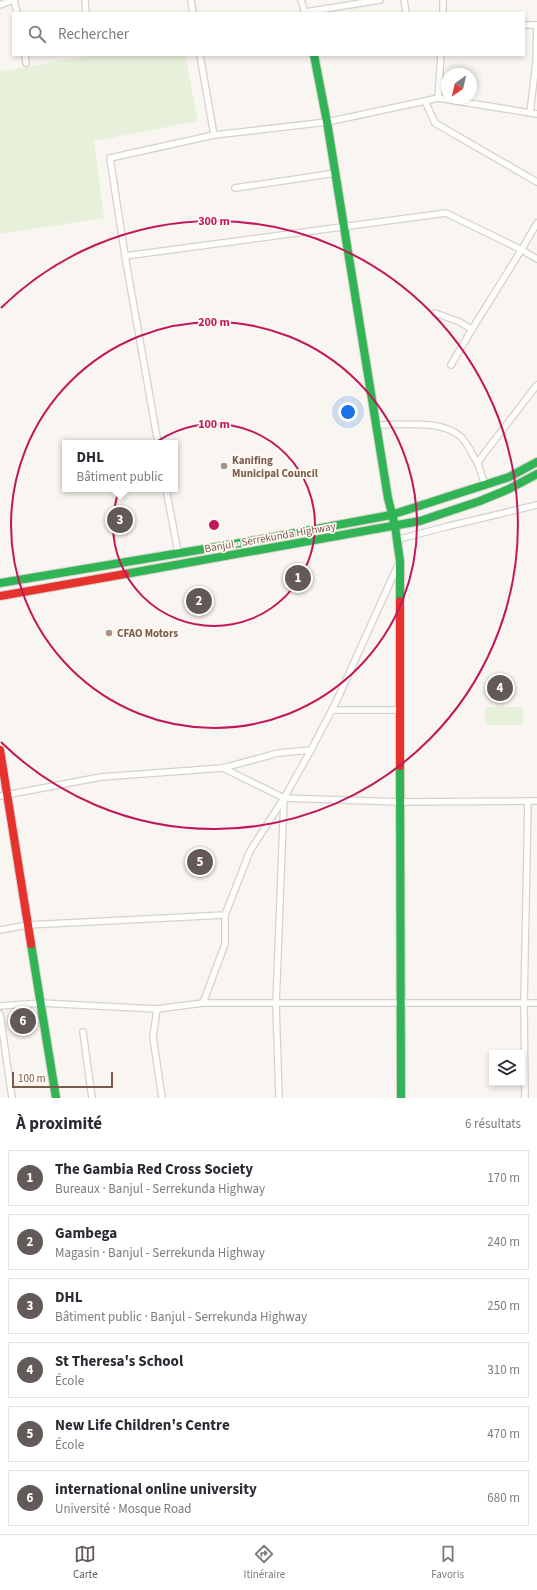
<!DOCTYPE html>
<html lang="fr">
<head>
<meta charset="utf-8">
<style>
	:root { --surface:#fff; --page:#f2f2f3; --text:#2b2b33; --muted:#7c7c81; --line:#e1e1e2; --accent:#625958 }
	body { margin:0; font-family:"Source Sans 3",sans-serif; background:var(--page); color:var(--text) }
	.controls { position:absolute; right:12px; bottom:12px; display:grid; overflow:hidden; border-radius:0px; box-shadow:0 2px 6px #0003 }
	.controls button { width:36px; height:36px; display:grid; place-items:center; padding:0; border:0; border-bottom:1px solid var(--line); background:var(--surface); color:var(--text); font:20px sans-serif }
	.compass { position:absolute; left:441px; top:68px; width:36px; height:36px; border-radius:50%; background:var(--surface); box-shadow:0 2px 6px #0003; rotate:214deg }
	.scale { position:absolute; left:12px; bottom:10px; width:101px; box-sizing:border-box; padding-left:4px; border:2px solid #7a5c4d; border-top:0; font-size:11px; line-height:14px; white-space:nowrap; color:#7a5c4d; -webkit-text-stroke:3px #fffaf3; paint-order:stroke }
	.you { position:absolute; left:348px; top:412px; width:14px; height:14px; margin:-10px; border:3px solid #fff; border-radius:50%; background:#1a73e8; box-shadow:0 0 0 6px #1a73e833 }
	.badge { display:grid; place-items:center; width:26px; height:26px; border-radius:50%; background:var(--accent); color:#fff; font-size:13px; font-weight:700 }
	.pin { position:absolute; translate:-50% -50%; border:2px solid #fff; box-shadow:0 1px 4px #0006 }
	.popup { position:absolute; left:62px; top:440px; width:116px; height:52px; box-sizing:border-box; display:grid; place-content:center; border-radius:0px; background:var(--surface); filter:drop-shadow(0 1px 3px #0005); font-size:13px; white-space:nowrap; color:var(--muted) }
	.popup b { font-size:15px; color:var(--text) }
	.popup::after { content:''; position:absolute; left:50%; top:100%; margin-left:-8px; border:8px solid transparent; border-top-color:var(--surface) }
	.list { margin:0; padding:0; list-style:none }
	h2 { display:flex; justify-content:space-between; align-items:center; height:52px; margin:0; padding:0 16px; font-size:17px }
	h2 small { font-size:13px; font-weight:400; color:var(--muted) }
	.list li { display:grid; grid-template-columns:26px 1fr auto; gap:12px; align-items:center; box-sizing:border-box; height:56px; margin:0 8px 8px; padding:0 8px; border:1px solid var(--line); border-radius:0px }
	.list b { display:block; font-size:15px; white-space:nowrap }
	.list p { margin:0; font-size:13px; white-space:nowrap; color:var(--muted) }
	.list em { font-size:13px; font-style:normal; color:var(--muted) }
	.icon { flex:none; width:22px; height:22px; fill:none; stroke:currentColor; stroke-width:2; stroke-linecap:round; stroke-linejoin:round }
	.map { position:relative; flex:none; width:537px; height:1098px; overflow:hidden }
	.search { position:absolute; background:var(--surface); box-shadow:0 2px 6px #0003; left:12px; right:12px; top:12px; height:44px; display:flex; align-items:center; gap:10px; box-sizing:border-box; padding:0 14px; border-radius:0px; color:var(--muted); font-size:15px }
	.sheet { height:436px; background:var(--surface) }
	nav { display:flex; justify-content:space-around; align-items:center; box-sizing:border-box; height:56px; border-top:1px solid var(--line); background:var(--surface); font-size:11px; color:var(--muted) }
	nav a { display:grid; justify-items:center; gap:2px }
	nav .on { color:var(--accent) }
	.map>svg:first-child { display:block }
	.green { fill:#e7f0db }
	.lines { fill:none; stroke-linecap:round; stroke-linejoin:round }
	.street-casing { stroke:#d7d1cb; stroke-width:8 }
	.fast-casing { stroke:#d9d2cb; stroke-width:10 }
	.jam-casing { stroke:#d9d2cb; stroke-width:10 }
	.street { stroke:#fefefd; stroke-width:5.5 }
	.fast { stroke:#30b455; stroke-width:8 }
	.jam { stroke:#e5322d; stroke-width:8 }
	.ring { fill:none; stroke:#c2185b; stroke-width:2 }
	.poi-dot { fill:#a69286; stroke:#fffaf3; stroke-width:1.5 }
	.labels { text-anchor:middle; stroke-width:3.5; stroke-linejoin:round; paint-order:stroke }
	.poi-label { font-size:11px; font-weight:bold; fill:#7a5c4d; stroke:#fffaf3; text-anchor:start }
	.street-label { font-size:11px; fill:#7a5c4d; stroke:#fffaf3 }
	.centre { fill:#c2185b; stroke:#fffaf3; stroke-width:2 }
	.ring-label { font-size:12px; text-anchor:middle; font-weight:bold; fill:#c2185b; stroke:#fffaf3; stroke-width:3.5; stroke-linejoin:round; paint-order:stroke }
</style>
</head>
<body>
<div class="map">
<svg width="537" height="1098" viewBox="0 0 537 1098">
	<rect width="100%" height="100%" fill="#f9f5f0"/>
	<!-- green -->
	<g class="green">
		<polygon points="92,55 185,55 198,121 94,141 104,218 0,234 0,72"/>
		<polygon points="485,707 523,707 523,725 486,725"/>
	</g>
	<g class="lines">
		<!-- street casing -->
		<g class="street-casing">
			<g id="street">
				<polyline points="14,0 17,13"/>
				<polyline points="85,0 86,13"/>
				<polyline points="191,0 193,13"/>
				<polyline points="301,0 305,13"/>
				<polyline points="404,0 406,13"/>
				<polyline points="443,0 443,13"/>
				<polyline points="0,5 13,0"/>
				<polyline points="305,12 380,0"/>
				<polyline points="524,25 537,25"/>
				<polyline points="25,55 26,63"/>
				<polyline points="200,55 214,135"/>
				<polyline points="441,55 438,98 425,101 435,123 537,182"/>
				<polyline points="438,98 537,114"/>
				<polyline points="530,113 536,62 537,25"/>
				<polyline points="235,188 336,173"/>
				<polyline points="125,256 446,213 522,250 537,259"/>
				<polyline points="435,313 460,322 471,329"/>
				<path d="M451,365C478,317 510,271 537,223"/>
				<path d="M376,425C402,425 442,419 461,437C468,444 473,456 478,464"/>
				<polyline points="158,443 125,256 110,158 214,135 327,122 425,101"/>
				<polyline points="485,485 478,464 480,459 537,385"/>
				<polyline points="166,489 178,552"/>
				<polyline points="396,540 445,527 537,505"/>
				<polyline points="332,710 400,710"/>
				<polyline points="223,768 278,753 311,750"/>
				<polyline points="0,796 101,777 223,768 284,798 400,802 537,801"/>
				<polyline points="0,930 27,925 225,915 250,851 284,798 311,750 337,700 398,565"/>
				<polyline points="203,1003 225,944 225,915"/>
				<polyline points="0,1006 41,1003 157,1009 203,1003 537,1003"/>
				<polyline points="157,1009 153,1037 162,1098"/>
				<polyline points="0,1014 12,1098"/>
				<polyline points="83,1032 92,1098"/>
				<polyline points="279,1098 276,1004 284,798"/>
				<polyline points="525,1098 524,1003 528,801"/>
			</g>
		</g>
		<!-- fast casing -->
		<g class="fast-casing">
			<g id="fast">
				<polyline points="314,55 327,122 388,498 395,526 400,561 400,601"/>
				<polyline points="125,574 420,521 480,501 509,489 537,474"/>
				<polyline points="0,583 246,542 391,515 509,477 537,462"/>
				<polyline points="400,766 401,1098"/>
				<polyline points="31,944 56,1098"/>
			</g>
		</g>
		<!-- jam casing -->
		<g class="jam-casing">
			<g id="jam">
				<polyline points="0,596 125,574"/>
				<polyline points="400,601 400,766"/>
				<polyline points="0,750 31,944"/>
			</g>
		</g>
		<!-- street -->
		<use href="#street" class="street"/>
		<!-- fast -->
		<use href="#fast" class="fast"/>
		<!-- jam -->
		<use href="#jam" class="jam"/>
	</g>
	<!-- distance rings -->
	<g class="ring">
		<circle cx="214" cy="525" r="101"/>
		<circle cx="214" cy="525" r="203"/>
		<path d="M1 308A304 304 0 1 1 1 742"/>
	</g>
	<!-- markers -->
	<g class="poi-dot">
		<circle cx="224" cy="466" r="4"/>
		<circle cx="109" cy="633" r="4"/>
	</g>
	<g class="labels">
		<!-- poi labels -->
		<g class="poi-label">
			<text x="232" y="464">Kanifing<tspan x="232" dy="13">Municipal Council</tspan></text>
			<text x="117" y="637">CFAO Motors</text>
		</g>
		<!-- street labels -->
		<g class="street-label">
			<text transform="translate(270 537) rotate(-10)" y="4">Banjul - Serrekunda Highway</text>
		</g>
	</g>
	<circle cx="214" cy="525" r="6" class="centre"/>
	<g class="ring-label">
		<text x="214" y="225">300 m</text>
		<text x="214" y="326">200 m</text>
		<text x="214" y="428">100 m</text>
	</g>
</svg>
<div class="controls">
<button><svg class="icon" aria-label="layers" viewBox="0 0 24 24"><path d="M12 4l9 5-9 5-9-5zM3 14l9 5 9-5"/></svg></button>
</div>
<svg class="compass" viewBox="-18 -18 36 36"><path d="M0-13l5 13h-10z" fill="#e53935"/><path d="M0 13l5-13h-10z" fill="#7c7c81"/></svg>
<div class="scale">100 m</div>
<div class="you"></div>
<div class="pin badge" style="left:298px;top:578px">1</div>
<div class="pin badge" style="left:199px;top:601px">2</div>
<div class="pin badge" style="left:120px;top:520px">3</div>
<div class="popup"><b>DHL</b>Bâtiment public</div>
<div class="pin badge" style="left:500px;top:688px">4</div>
<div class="pin badge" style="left:200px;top:862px">5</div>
<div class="pin badge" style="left:23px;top:1021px">6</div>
<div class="search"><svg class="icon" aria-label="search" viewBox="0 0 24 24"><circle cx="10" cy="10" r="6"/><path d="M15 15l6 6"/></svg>Rechercher</div>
</div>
<section class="sheet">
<h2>À proximité<small>6 résultats</small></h2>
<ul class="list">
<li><span class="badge">1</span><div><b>The Gambia Red Cross Society</b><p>Bureaux · Banjul - Serrekunda Highway</p></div><em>170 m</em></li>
<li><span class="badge">2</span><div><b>Gambega</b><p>Magasin · Banjul - Serrekunda Highway</p></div><em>240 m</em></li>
<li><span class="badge">3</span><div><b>DHL</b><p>Bâtiment public · Banjul - Serrekunda Highway</p></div><em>250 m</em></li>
<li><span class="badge">4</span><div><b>St Theresa's School</b><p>École</p></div><em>310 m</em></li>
<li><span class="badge">5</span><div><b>New Life Children's Centre</b><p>École</p></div><em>470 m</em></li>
<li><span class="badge">6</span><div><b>international online university</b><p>Université · Mosque Road</p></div><em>680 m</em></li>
</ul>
</section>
<nav>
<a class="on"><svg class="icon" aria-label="map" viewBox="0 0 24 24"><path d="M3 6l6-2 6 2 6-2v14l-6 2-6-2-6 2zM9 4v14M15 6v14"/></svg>Carte</a>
<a><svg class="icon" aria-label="directions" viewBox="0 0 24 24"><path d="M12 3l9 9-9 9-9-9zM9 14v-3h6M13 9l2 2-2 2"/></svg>Itinéraire</a>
<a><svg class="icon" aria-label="saved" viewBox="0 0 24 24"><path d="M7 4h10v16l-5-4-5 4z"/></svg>Favoris</a>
</nav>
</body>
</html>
